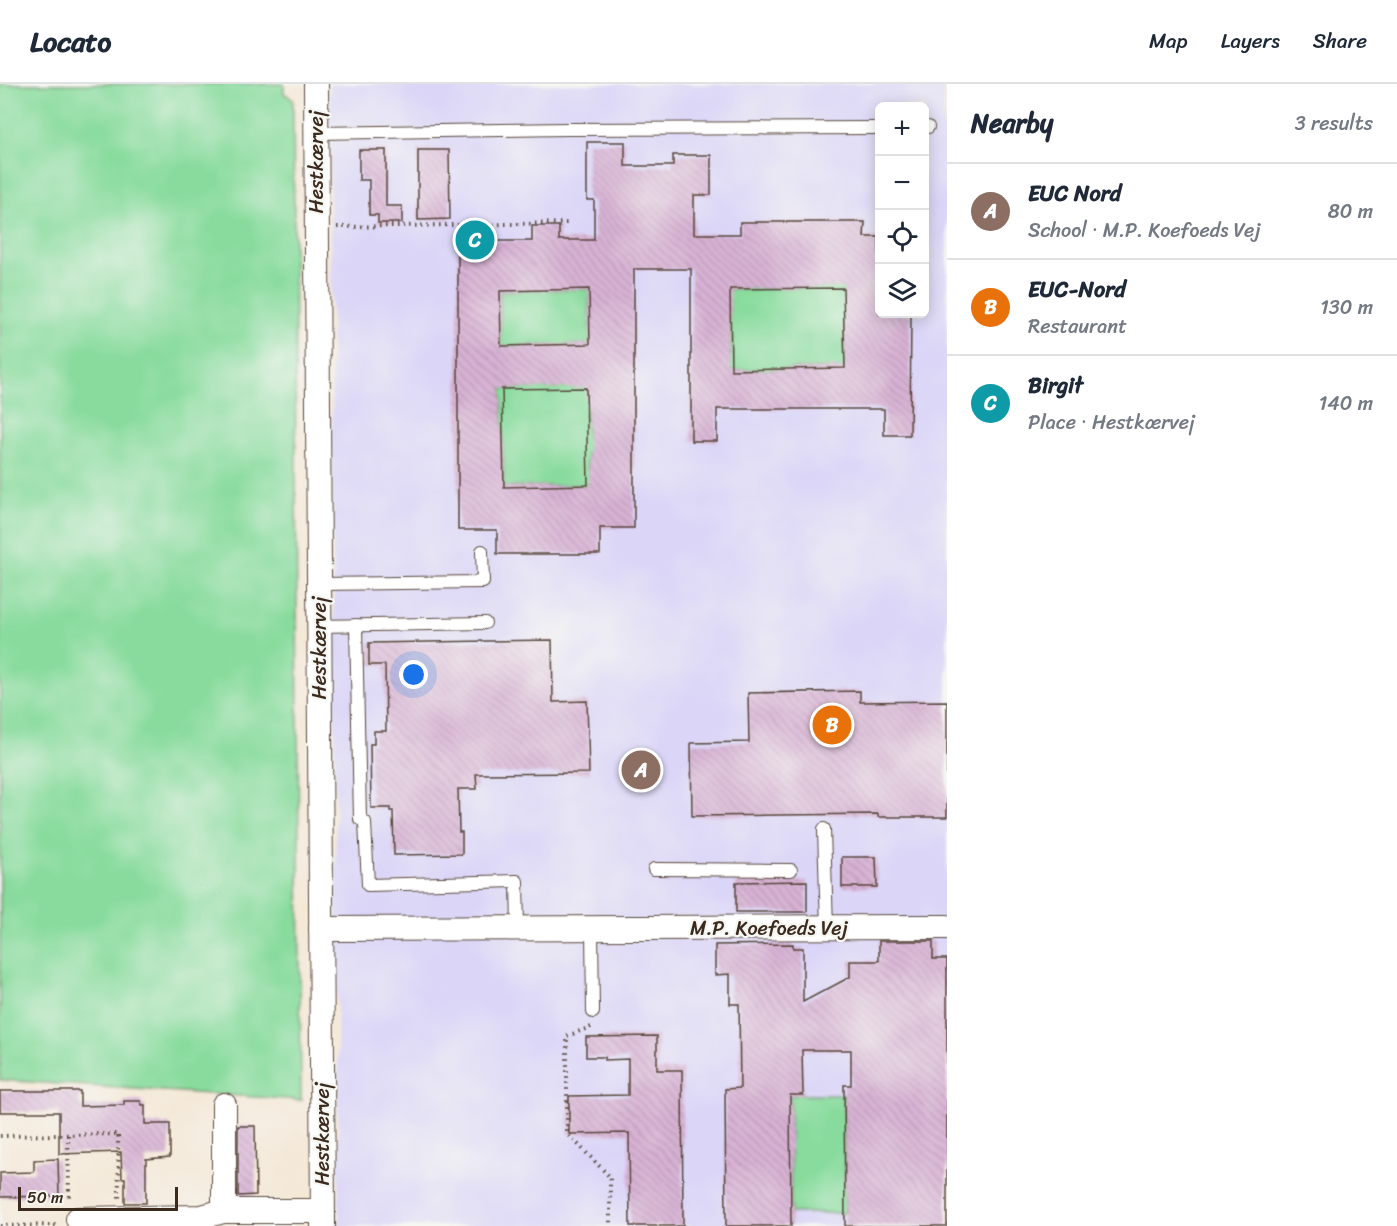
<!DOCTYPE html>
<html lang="en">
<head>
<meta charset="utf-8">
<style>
	:root { --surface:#fff; --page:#f6f6f7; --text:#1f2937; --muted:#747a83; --line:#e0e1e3; --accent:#b5179e }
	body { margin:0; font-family:Sriracha,sans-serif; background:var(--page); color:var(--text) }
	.controls { position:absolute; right:18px; top:18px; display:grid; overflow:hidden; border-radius:9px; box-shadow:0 3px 15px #0003 }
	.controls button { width:54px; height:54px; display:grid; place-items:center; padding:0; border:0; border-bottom:2px solid var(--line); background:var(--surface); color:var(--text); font:30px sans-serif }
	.scale { position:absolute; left:18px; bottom:15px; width:160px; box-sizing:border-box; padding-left:6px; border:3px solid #3b2a1e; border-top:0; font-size:16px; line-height:21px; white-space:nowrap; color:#3b2a1e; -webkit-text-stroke:4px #f6f6f2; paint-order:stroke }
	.you { position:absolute; left:414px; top:591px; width:21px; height:21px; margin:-15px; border:4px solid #fff; border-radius:50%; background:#1a73e8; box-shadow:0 0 0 9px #1a73e833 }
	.badge { display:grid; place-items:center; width:39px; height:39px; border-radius:50%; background:var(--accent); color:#fff; font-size:20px; font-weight:700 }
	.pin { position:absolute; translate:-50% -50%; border:3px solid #fff; box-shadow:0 2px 6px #0006 }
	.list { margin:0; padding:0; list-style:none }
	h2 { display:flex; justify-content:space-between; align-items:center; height:78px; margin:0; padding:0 24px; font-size:26px }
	h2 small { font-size:20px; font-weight:400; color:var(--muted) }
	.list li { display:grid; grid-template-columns:39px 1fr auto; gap:18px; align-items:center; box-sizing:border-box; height:96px; padding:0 24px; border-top:2px solid var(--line) }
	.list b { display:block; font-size:22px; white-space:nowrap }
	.list p { margin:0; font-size:20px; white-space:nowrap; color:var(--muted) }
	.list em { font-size:20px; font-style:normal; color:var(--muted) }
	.icon { flex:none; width:33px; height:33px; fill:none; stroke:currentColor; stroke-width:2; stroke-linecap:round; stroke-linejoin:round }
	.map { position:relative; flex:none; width:947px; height:1142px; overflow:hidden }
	header { display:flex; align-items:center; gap:36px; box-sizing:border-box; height:84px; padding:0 30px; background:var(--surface); border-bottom:2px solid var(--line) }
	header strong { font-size:28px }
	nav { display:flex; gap:33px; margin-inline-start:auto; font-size:21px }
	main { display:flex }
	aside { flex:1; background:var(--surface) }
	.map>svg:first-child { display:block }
	.built { fill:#dbd6f7; fill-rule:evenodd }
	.garden { fill:#88db9d; stroke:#62825e; stroke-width:1.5 }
	.building { fill:url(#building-back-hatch); fill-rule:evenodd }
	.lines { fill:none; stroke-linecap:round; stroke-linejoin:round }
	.service-casing { stroke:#57463a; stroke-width:14 }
	.minor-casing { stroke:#57463a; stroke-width:26 }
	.path { stroke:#57463a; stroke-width:4; stroke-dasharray:1.5 4.5; stroke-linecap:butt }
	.service { stroke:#fff; stroke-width:12 }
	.minor { stroke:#fff; stroke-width:24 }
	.labels { text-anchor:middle; stroke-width:4.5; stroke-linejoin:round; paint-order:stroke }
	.street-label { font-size:20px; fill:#3b2a1e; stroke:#f6f6f2 }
</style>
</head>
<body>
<header>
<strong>Locato</strong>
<nav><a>Map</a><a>Layers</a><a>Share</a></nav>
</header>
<main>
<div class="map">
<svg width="947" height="1142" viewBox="0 0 947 1142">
	<defs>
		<pattern id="building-back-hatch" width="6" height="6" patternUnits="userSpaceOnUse" patternTransform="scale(1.5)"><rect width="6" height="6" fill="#d8b2d4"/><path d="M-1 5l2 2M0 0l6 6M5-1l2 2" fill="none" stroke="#ba99b6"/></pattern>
	</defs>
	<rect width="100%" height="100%" fill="#f6f6f2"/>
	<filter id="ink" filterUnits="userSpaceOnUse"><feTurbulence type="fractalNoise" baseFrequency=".0167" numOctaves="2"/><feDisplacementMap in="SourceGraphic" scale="12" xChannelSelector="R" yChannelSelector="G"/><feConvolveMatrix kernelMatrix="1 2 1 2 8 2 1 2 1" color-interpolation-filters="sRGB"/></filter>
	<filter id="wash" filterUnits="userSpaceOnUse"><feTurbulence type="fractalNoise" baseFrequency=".008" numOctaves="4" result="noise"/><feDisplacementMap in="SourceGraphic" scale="24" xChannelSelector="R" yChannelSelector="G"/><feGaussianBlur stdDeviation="1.35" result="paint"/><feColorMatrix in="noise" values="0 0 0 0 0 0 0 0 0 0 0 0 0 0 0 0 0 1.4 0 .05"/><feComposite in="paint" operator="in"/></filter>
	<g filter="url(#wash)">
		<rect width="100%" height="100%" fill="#f4e8d7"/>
		<!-- built -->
		<path class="built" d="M329,0H943L947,118V1142H339ZM880,22H924V230H880Z"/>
		<!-- garden -->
		<g class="garden">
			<polygon points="0,0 284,0 284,9 293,15 301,1016 0,996"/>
			<polygon points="858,203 844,230 845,284 729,286 731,270 729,205"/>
			<polygon points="589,205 590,260 501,262 500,207"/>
			<path d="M590,303L586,328L587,352L592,353C585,369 585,386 593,401L504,403L502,305Z"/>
			<polygon points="790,1011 844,1011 845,1129 791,1129"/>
		</g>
		<g id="blocks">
			<!-- building -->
			<g class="building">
				<path d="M587,58H625V82H673V71H711V111H694V150H740V138H865L864,153H879V230H911L910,351H884V325H717V357H691V185H634V444H600V470H497V446H458V163H494V157H532V142H559V156H594V116H587ZM843,204L845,284L731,286L730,205ZM589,205L590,260L501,262L500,207ZM586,304L588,401L504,403L502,305Z"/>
				<polygon points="359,66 386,66 386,122 402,122 402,139 378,139 378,131 369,131 369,96 359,96"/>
				<polygon points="418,66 449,66 450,135 418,136"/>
				<polygon points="552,556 553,618 587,617 589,689 476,690 477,705 458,705 459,748 462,748 462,770 394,771 393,727 390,727 390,724 371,724 370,660 374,660 374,647 386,647 385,581 369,581 369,559"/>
				<polygon points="860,607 860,618 947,617 947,733 878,733 878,730 692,732 691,659 749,658 748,609"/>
				<polygon points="842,773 876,773 877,803 842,803"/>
				<polygon points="807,797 807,828 736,828 736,798"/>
				<polygon points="879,857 933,857 933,875 947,875 947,1142 845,1142 844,1001 851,1001 851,966 802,966 803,1011 790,1011 791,1142 726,1142 725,1005 740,1004 739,920 730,920 730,890 715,891 715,861 793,860 793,864 803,864 803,918 850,893 850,877 879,877"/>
				<polygon points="657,952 657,986 682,986 683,1142 630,1142 629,1049 569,1050 569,1012 628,1011 628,975 605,976 605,973 586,973 586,953"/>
				<polygon points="0,1007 80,1007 80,1022 124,1021 124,1017 141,1017 142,1021 145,1021 145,1040 170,1040 170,1073 146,1075 146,1119 125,1119 125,1094 122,1094 121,1068 59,1070 59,1028 0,1028"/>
				<polygon points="238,1042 255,1042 256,1111 238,1112"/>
				<polygon points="58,1075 59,1112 0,1113 0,1089 34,1088 34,1076"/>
			</g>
		</g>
	</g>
	<g filter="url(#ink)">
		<use href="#blocks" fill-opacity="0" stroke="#57463a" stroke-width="1.5"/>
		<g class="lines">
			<!-- service casing -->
			<g class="service-casing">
				<g id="service">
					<polyline points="924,43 928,43"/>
					<polyline points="316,49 568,45 880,44"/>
					<polyline points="319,500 483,498 482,467"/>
					<polyline points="356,541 360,735 365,738 368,801 517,797 518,844"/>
					<polyline points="319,542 485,539"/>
					<polyline points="824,745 827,844"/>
					<polyline points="654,785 791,786"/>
					<polyline points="592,844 593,928"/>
				</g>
			</g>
			<!-- minor casing -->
			<g class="minor-casing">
				<g id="minor">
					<polyline points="316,0 323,1142"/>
					<polyline points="321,845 947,843"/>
					<polyline points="224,1021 224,1127 322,1127"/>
					<polyline points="78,1135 201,1133 224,1127"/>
				</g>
			</g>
			<!-- path -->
			<g class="path">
				<polyline points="337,143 570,139"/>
				<polyline points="591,943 567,952 567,1049 610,1093 610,1142"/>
				<polyline points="68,1051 69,1116"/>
				<polyline points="0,1052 118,1050 119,1114"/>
				<polyline points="0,1142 59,1141"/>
			</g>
			<!-- service -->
			<use href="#service" class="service"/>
			<!-- minor -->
			<use href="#minor" class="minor"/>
		</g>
	</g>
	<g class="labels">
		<!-- street labels -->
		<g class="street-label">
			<text transform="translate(316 78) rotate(-90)" y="7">Hestkærvej</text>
			<text transform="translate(319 564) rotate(-90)" y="7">Hestkærvej</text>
			<text x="769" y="851">M.P. Koefoeds Vej</text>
			<text transform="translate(322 1050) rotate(-90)" y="7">Hestkærvej</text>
		</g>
	</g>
</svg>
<div class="controls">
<button>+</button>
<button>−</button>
<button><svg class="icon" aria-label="locate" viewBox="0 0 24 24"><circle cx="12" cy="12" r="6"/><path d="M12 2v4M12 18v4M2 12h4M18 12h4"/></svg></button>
<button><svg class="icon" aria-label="layers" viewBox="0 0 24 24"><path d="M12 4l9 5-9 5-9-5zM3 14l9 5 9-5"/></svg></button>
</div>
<div class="scale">50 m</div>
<div class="you"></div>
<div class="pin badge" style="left:641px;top:686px;background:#8d6e63">A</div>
<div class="pin badge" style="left:832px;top:641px;background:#e8710a">B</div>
<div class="pin badge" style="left:475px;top:156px;background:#0f9aa8">C</div>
</div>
<aside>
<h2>Nearby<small>3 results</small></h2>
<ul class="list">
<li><span class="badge" style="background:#8d6e63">A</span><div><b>EUC Nord</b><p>School · M.P. Koefoeds Vej</p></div><em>80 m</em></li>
<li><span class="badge" style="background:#e8710a">B</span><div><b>EUC-Nord</b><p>Restaurant</p></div><em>130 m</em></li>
<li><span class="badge" style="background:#0f9aa8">C</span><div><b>Birgit</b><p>Place · Hestkærvej</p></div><em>140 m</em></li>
</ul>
</aside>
</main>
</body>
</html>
